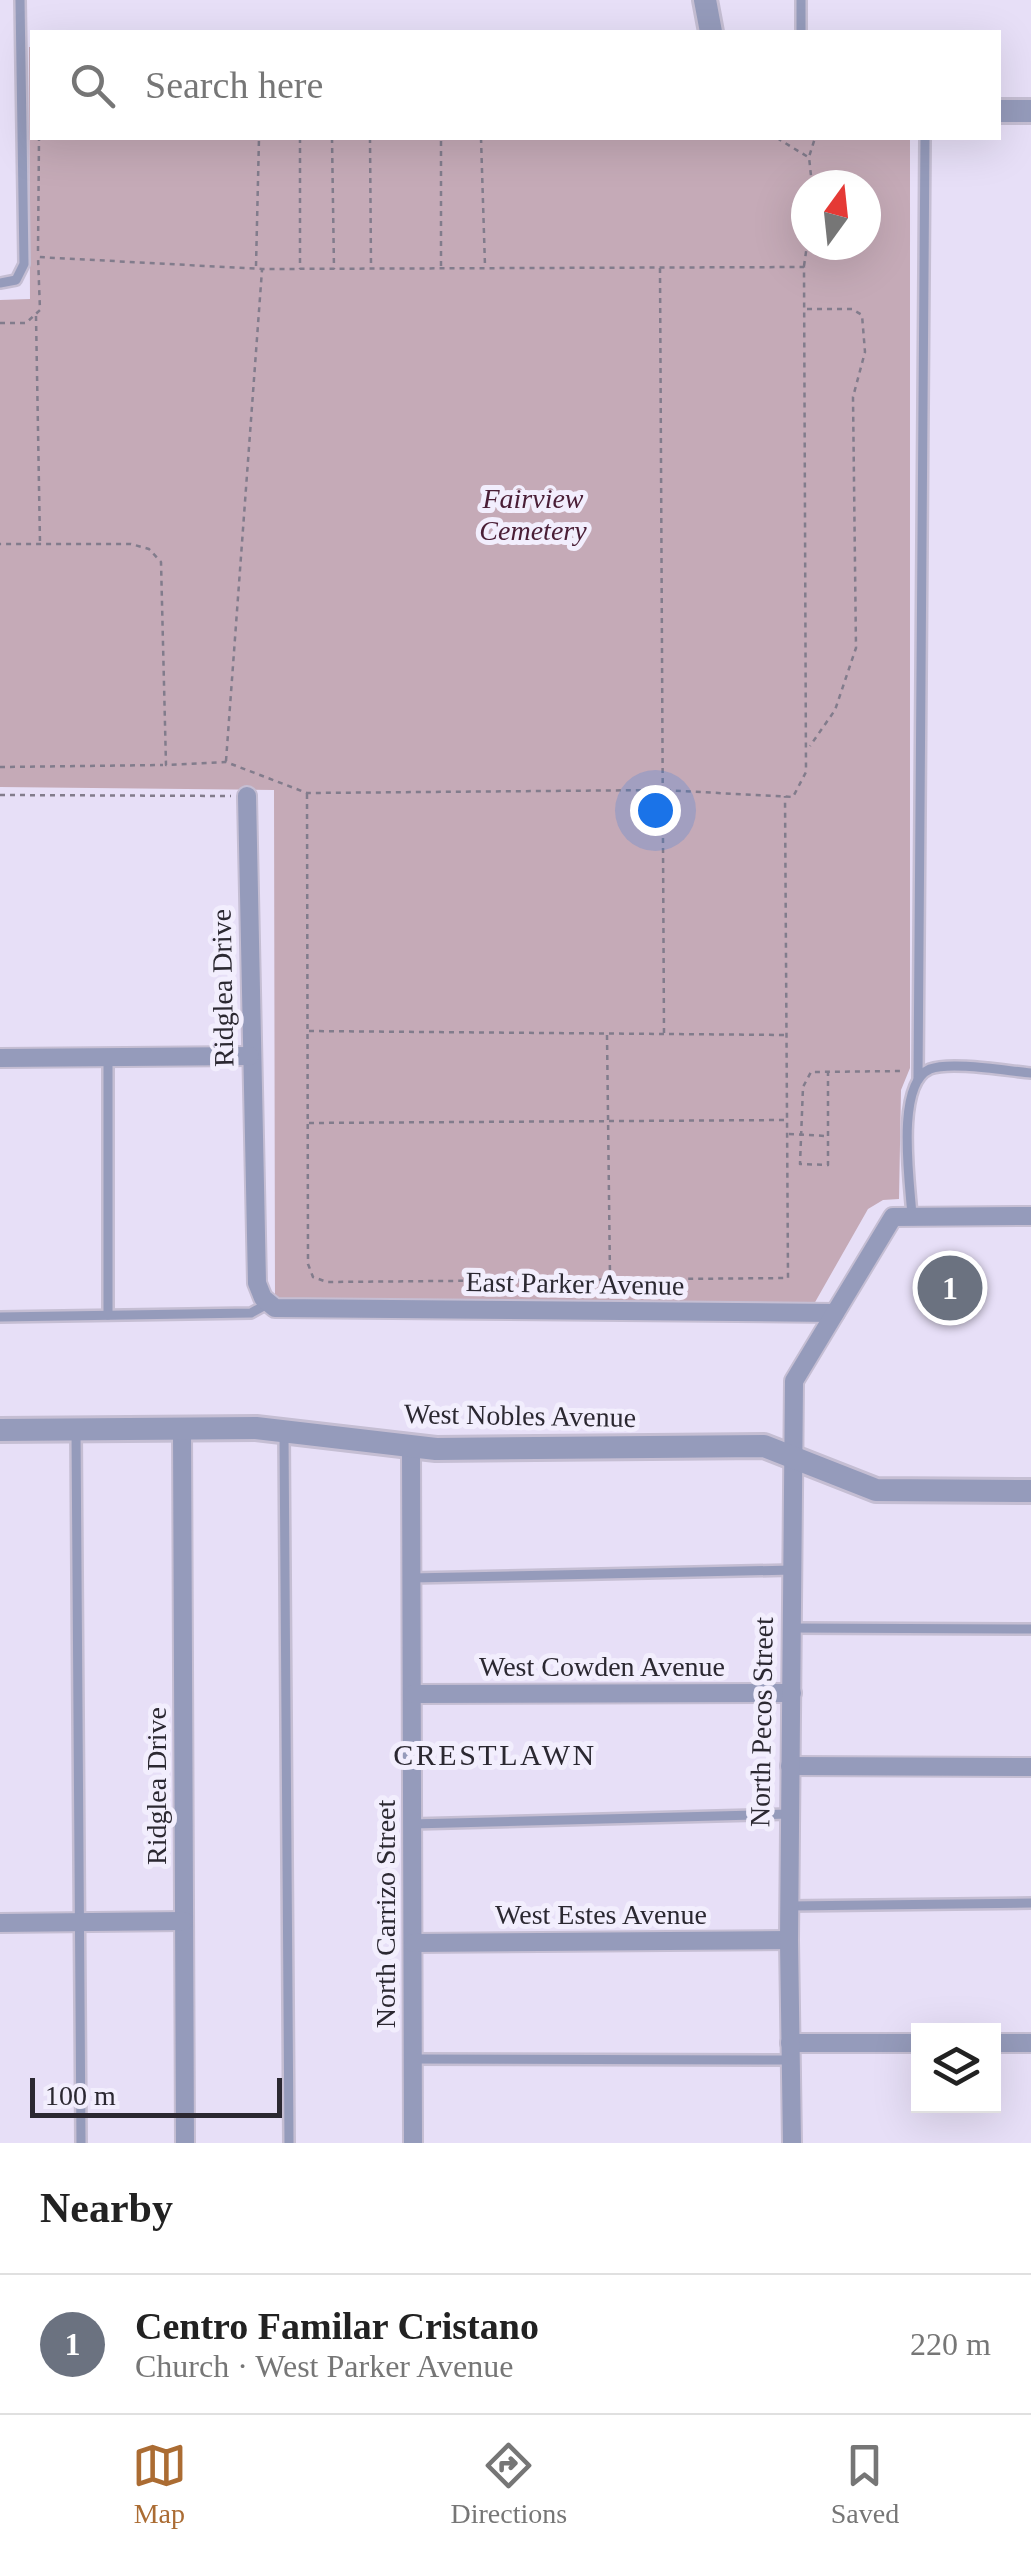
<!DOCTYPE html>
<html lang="en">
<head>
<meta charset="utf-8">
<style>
	:root { --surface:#fff; --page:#f2f2f2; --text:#222; --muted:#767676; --line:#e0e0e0; --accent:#ab6c33 }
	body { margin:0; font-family:Georgia,serif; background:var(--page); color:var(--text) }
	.controls { position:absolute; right:30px; bottom:30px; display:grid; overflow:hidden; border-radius:0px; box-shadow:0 10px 40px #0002 }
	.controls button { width:90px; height:90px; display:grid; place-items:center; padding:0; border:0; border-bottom:2px solid var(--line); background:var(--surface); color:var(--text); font:50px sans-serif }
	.compass { position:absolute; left:791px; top:170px; width:90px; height:90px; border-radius:50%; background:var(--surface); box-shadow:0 10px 40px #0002; rotate:15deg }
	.scale { position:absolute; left:30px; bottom:25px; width:252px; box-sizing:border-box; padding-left:10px; border:5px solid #2b2831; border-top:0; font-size:28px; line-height:35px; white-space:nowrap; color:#2b2831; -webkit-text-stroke:8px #f2eefd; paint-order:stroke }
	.you { position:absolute; left:655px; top:810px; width:35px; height:35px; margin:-25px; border:8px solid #fff; border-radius:50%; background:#1a73e8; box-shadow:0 0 0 15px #1a73e833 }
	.badge { display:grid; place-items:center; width:65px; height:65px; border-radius:50%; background:var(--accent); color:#fff; font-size:32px; font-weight:700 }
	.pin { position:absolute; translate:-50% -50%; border:5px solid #fff; box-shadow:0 2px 10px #0006 }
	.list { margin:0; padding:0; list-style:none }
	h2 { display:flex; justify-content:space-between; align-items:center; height:130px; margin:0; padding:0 40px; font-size:42px }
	h2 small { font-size:32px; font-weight:400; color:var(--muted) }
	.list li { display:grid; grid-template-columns:65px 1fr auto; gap:30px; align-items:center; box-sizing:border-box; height:140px; padding:0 40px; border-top:2px solid var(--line) }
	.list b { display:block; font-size:38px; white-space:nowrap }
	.list p { margin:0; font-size:32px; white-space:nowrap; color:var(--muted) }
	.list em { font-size:32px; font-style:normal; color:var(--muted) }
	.icon { flex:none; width:55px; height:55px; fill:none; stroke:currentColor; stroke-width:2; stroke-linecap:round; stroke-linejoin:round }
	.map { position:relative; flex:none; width:1031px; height:2143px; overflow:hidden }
	.search { position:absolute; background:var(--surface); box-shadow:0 10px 40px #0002; left:30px; right:30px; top:30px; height:110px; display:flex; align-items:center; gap:25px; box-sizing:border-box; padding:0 35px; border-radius:0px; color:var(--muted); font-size:38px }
	.sheet { height:270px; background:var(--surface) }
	nav { display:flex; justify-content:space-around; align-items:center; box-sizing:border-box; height:140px; border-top:2px solid var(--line); background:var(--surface); font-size:28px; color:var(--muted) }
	nav a { display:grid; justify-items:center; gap:5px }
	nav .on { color:var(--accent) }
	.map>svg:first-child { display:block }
	.green { fill:#c5aab7; fill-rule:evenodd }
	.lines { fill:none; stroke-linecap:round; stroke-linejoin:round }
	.service-casing { stroke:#c5bed3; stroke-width:14 }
	.minor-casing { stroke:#c5bed3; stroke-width:22 }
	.tertiary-casing { stroke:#c5bed3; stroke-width:28 }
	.path { stroke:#827c8c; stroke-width:2.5; stroke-dasharray:5 5; stroke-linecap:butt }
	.service { stroke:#959bbb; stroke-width:9 }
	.minor { stroke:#959bbb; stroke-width:18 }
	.tertiary { stroke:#959bbb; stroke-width:22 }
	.labels { text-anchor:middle; stroke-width:10; stroke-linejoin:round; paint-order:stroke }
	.park-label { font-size:28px; font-style:italic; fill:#4a1e36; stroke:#f2eefd }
	.street-label { font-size:28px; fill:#2b2831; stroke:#f2eefd }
	.neighbourhood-label { font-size:30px; letter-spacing:2.5px; fill:#2b2831; stroke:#f2eefd }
</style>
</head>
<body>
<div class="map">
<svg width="1031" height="2143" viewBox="0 0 1031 2143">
	<rect width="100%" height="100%" fill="#e7dff7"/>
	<!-- green -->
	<path class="green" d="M29,47H32V138H910V1068L901,1090L899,1199L883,1200L868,1209L814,1304L275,1303L274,790L0,787V300L30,299ZM806,185H866V245H806Z"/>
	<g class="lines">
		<!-- service casing -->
		<g class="service-casing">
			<g id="service">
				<polyline points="801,0 801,32"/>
				<polyline points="0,283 16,280 24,264 20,0"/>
				<polyline points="918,1079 925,138"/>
				<path d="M912,1216C910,1183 895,1084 930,1069C951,1061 1007,1071 1031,1073"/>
				<polyline points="108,1315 108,1058"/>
				<polyline points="0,1317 251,1313 269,1303"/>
				<polyline points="76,1431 81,2143"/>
				<polyline points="284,1434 289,2143"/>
				<polyline points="411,1578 792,1570"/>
				<polyline points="792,1628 1031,1629"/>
				<polyline points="412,1824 789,1814"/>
				<polyline points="789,1906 1031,1903"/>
				<polyline points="413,2059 790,2060"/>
			</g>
		</g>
		<!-- minor casing -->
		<g class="minor-casing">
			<g id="minor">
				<polyline points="247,796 257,1283 263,1298 275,1308 835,1313"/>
				<polyline points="0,1058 250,1056"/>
				<polyline points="182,1430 185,2143"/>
				<polyline points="411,1446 413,2143"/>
				<polyline points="412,1694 792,1693"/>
				<polyline points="790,1766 1031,1767"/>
				<polyline points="0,1923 184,1921"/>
				<polyline points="413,1943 789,1940"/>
				<polyline points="790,2043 918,2043"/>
				<polyline points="994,2043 1031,2043"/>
				<polyline points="792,2143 789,1940 794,1381 893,1217 1031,1216"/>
			</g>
		</g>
		<!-- tertiary casing -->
		<g class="tertiary-casing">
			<g id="tertiary">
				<polyline points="705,0 711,32"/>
				<polyline points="998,111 1031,111"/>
				<polyline points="0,1430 256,1428 436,1449 764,1446 876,1490 1031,1491"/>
			</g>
		</g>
		<!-- path -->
		<g class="path">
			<polyline points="300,138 300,269"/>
			<polyline points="332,138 334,269"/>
			<polyline points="370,138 371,266"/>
			<polyline points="481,138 485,266"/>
			<polyline points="777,138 808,157"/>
			<polyline points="812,185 809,157 815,138"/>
			<polyline points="38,251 39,138"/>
			<polyline points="256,266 259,138"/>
			<polyline points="441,266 441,138"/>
			<polyline points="804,266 807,245"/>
			<polyline points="660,268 664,1034"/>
			<polyline points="807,309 852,309 862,315 865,352 853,397 856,648 835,710 810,746"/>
			<polyline points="36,316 40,543"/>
			<polyline points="0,323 26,323 40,310 38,257 262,269 804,267 806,772 793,797 662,790 307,793 226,762 166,765 161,562 149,549 131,544 0,544"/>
			<polyline points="226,761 262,270"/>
			<polyline points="0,767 163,765"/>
			<polyline points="307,794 308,1264 313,1277 327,1282 788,1278 785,796"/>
			<polyline points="0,795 231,796"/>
			<polyline points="309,1031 786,1035"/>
			<polyline points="607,1035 610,1277"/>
			<polyline points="828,1071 828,1165 800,1164 803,1087 811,1072 903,1071"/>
			<polyline points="309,1123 786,1120"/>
			<polyline points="789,1134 826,1136"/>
		</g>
		<!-- service -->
		<use href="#service" class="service"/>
		<!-- minor -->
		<use href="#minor" class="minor"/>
		<!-- tertiary -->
		<use href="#tertiary" class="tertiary"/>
	</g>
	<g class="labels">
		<!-- park labels -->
		<g class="park-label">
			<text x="533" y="508">Fairview<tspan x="533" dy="32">Cemetery</tspan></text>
		</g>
		<!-- street labels -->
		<g class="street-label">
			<text transform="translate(222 988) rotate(-91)" y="10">Ridglea Drive</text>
			<text transform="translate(575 1283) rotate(1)" y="10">East Parker Avenue</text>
			<text transform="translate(520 1415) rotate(1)" y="10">West Nobles Avenue</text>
			<text x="602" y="1676">West Cowden Avenue</text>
			<text transform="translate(761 1722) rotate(-89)" y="10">North Pecos Street</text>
			<text transform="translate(156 1786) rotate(-90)" y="10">Ridglea Drive</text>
			<text transform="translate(385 1914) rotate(-90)" y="10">North Carrizo Street</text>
			<text x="601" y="1924">West Estes Avenue</text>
		</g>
		<!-- neighbourhood labels -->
		<g class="neighbourhood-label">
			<text x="495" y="1765">CRESTLAWN</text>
		</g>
	</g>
</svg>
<div class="controls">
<button><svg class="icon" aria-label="layers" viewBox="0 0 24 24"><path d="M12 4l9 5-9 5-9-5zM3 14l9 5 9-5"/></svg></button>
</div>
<svg class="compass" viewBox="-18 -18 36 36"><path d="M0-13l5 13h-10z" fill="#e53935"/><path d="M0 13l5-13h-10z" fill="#767676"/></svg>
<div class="scale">100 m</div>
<div class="you"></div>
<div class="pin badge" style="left:950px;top:1288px;background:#6b7280">1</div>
<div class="search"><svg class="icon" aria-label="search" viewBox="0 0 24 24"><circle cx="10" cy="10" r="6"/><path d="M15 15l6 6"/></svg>Search here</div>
</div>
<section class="sheet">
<h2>Nearby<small></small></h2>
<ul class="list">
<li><span class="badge" style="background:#6b7280">1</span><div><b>Centro Familar Cristano</b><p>Church · West Parker Avenue</p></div><em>220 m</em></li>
</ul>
</section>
<nav>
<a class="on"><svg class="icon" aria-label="map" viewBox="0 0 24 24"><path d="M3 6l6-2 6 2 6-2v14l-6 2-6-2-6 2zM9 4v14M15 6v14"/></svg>Map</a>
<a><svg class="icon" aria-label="directions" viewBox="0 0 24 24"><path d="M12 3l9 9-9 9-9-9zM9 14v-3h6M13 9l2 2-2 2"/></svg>Directions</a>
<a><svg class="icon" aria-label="saved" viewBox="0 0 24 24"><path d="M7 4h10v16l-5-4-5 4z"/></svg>Saved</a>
</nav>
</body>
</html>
